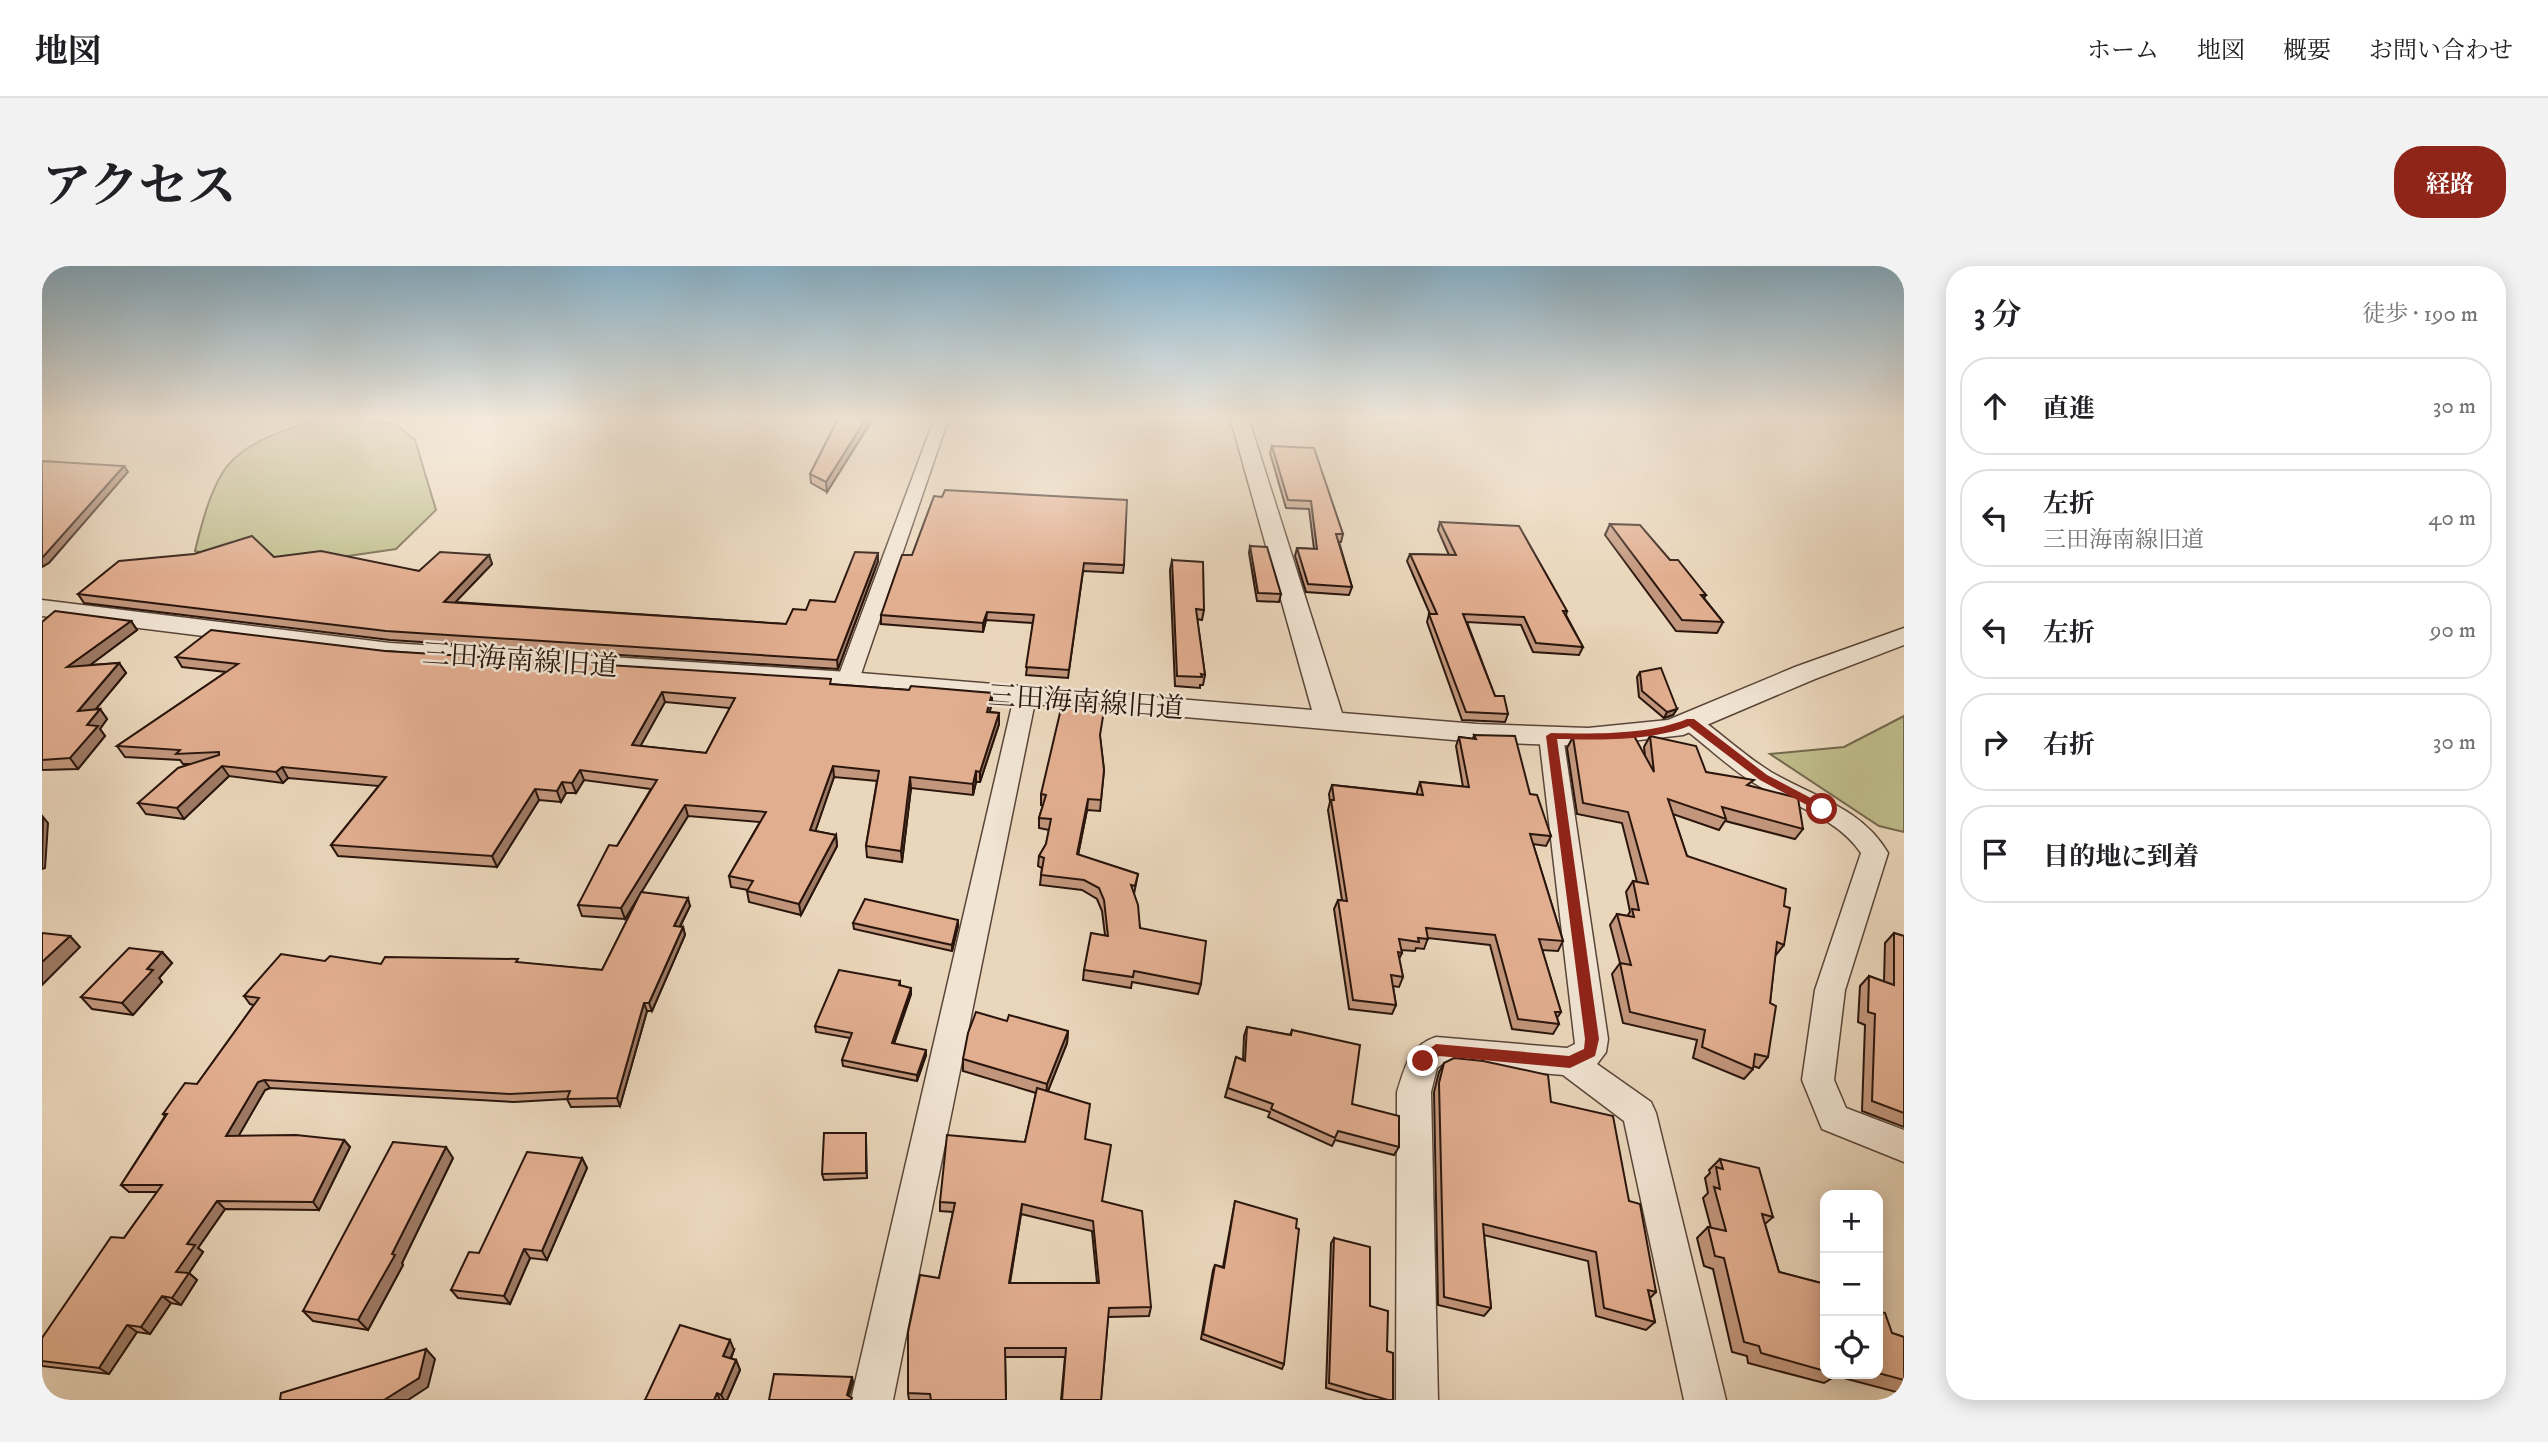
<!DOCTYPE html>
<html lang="ja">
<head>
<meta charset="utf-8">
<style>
	:root { --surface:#fff; --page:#f2f2f2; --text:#202124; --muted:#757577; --line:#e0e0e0; --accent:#8f2418 }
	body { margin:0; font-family:"IM FELL DW Pica","Noto Serif JP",serif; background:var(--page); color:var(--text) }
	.controls { position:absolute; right:21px; bottom:21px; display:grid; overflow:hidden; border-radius:14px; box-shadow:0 4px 18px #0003 }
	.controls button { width:63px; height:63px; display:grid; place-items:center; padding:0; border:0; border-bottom:2px solid var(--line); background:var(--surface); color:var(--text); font:35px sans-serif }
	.stop { position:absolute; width:21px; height:21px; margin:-16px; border:5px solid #8f2418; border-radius:50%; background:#fff }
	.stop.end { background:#8f2418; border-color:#fff; box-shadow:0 2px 7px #0008 }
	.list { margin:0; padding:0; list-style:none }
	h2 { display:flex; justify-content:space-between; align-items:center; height:91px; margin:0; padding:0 28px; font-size:30px }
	h2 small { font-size:23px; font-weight:400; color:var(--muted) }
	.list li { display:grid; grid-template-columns:46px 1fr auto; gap:21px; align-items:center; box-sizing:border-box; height:98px; margin:0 14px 14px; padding:0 14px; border:2px solid var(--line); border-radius:28px }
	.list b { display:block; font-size:26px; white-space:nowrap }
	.list p { margin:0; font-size:23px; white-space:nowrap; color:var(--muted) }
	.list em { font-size:23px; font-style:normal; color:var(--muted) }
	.icon { flex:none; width:38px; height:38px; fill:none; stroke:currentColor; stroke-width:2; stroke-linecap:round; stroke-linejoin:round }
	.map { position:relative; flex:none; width:1862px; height:1134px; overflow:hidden; border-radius:28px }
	header { display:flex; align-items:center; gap:42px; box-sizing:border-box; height:98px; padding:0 35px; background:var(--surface); border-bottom:2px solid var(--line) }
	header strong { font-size:33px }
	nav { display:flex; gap:38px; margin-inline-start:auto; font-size:24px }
	.intro { display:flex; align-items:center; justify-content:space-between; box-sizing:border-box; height:168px; padding:0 42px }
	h1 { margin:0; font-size:49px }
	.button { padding:18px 32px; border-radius:28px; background:var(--accent); color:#fff; font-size:24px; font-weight:700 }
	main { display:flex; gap:42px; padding:0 42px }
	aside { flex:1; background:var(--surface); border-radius:28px; box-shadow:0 4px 18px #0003 }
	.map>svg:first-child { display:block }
	.green { fill:#bfbc8b; stroke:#74684c; stroke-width:2 }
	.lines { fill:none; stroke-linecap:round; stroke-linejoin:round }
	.minor-casing { stroke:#594538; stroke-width:3 }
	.tertiary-casing { stroke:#594538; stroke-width:3 }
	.minor { fill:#f1e4d3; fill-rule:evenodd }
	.tertiary { fill:#f1e4d3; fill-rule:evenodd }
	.wall { fill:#c2967c; stroke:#29150c; stroke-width:2; fill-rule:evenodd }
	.shaded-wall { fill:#9e7a65; stroke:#29150c; stroke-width:2 }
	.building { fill:#e2ae90; stroke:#29150c; stroke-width:2; fill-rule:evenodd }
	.route { fill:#8f2418 }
	.labels { text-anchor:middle; stroke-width:5; stroke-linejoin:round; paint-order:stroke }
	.street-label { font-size:28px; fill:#29150c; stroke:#f1e4d3 }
</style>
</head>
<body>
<header>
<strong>地図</strong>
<nav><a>ホーム</a><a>地図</a><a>概要</a><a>お問い合わせ</a></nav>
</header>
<div class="intro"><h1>アクセス</h1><a class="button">経路</a></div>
<main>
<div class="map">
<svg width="1862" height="1134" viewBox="0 0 1862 1134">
	<rect width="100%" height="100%" fill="#ead6bb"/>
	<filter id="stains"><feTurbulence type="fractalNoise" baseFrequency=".00286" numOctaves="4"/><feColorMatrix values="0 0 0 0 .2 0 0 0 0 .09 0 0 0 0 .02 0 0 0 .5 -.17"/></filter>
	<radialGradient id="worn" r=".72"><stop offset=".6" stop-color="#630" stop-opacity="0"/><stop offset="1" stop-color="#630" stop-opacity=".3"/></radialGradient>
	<!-- green -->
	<g class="green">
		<path d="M280,151L352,157L373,174L394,244L354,283L224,302L153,285C159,260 170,215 189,196C213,171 249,163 280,151Z"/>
		<polygon points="1862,450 1862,566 1837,560 1728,488 1802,481"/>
	</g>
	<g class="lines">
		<!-- minor casing -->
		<g class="minor-casing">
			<g id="minor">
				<polygon points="893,151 907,151 817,414 814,419 798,419 795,414"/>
				<polygon points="983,424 991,426 994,431 851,1134 809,1134 972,431 975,426"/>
				<path d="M1648,449L1656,451C1681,469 1703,490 1729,506C1772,531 1820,542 1846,587L1803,724L1792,814L1804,842L1862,864V896L1780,863L1760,814L1773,724L1819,587C1795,551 1748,539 1712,517C1686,501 1664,479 1640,461L1636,456L1640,451Z"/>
				<path d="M1509,463L1517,465L1521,470L1566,773L1564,786L1555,798L1609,836L1614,847L1684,1134H1642L1582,855L1521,809L1400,798L1395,802L1389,826L1396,1134H1354L1355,826C1363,801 1367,780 1394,771L1525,782L1533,778L1497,470L1501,465Z"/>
			</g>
		</g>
		<!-- tertiary casing -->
		<g class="tertiary-casing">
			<polygon id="tertiary" points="1188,151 1206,151 1300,447 1435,458 1546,462 1626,454 1753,401 1862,362 1862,379 1773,413 1641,469 1546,480 1435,476 806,422 348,393 0,350 0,334 348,377 806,406 1270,444"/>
		</g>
		<!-- minor -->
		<use href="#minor" class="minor"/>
		<!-- tertiary -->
		<use href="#tertiary" class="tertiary"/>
	</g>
	<!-- wall -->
	<g class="wall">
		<polygon points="797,151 826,151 827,159 785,226 769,217 768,208"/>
		<polygon points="1230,180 1301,268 1299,276 1297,276 1310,321 1307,329 1264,326 1253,290 1255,282 1272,283 1267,243 1244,242 1228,187"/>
		<polygon points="1398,256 1525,345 1524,349 1541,381 1537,389 1491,386 1479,359 1425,356 1453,430 1466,448 1463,456 1420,454 1385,356 1387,348 1388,348 1365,295 1368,288 1407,289 1396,264"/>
		<polygon points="1568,258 1628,294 1664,329 1662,332 1681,356 1675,367 1634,365 1563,269"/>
		<polygon points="1208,280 1239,328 1237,336 1215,335 1207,287"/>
		<polygon points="447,289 450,298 413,336 744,358 764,344 793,336 836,295 796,403 348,374 42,337 36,328 232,291 377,305"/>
		<polygon points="870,289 1082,299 1081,307 1041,305 1026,412 984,409 991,357 944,354 941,366 839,358 839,349"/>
		<polygon points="1130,294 1162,344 1160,354 1155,353 1163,409 1161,419 1158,419 1158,422 1133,420 1128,304"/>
		<polygon points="89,355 95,364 48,399 77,397 84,407 53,444 58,443 65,453 58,463 63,470 36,503 0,504 0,356"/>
		<path d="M343,385L867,424L950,427V437L947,446L957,447V458L938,516H934L931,529L869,522L860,596L825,591L824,580L835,515L792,511L773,565L794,569L795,580L759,649L707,636L705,625L706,624L689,621L687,610L718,556L646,550L599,626L648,640L638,661H641L643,669L610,745H605L578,840L529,841L525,833L472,836L228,822L223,824L196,870L302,874L308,881L277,944L183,943L156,982L161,986L147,1007L155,1014L139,1039L129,1037L108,1068L95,1066L67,1108L0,1100V1072L82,972L115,926H87L79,919L123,850L121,848L155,818L212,739L208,738L202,730L283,695L339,698L477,697L560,704L597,631L583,653L540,650L536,639L575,580L609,523L542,514L534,527H524L519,536L497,534L455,601L296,590L289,579L337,520L246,512L241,517L187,510L142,553L104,548L96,537L149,498H141L138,494L83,491L75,480L184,406L140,401L134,391ZM623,436L688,442L664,487L598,480Z"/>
		<polygon points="1598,406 1635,443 1631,449 1622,452 1597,431 1595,411"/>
		<polygon points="1432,469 1488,528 1509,570 1504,580 1491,578 1521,675 1516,685 1500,684 1519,746 1515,752 1517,758 1511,768 1470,763 1448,679 1386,672 1382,683 1374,682 1373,685 1359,684 1360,687 1357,693 1361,711 1357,721 1351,720 1354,739 1350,748 1307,743 1292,643 1296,634 1300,634 1286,544 1288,536 1287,528 1290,519 1375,528 1375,526 1378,516 1421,521 1414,480 1417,471 1431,473"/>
		<polygon points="1608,470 1664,506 1708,520 1761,563 1753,573 1683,555 1677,564 1631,548 1645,590 1742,640 1742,679 1733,690 1728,737 1726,791 1717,802 1711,800 1711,803 1702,813 1651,792 1655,774 1581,757 1570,708 1578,697 1568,659 1575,648 1585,650 1588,646 1584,626 1591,615 1595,616 1580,557 1535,548 1525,482 1531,471 1603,490 1602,481"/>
		<polygon points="1058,471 1062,504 1058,545 1045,544 1036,589 1096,608 1092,628 1098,662 1159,718 1156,728 1090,716 1089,722 1041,714 1042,704 1063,669 1060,645 1055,633 1040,624 998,619 1000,602 996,600 997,590 1004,578 1007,564 997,562 997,552 1001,539 999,539 999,528"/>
		<polygon points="916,654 916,660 910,685 812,663 811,657"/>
		<polygon points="1852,667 1862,670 1862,861 1820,845 1823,759 1816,756 1818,720 1827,710 1842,716 1843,677"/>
		<polygon points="120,686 130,697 117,712 120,716 91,749 50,743 39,731"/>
		<polygon points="858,715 858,719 869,728 852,778 884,789 875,815 801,800 800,794 808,772 774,766 773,760"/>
		<path d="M965,755L1026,765L1025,777L1006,825L1043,873L1060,935L1109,1041L1107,1050L1066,1051L1059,1134H1019L1023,1091H963L964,1134H867L866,1127L897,1012L911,946L898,945V936L983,876L994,827L921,805V793ZM979,948L1050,965L1055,1017H968Z"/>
		<polygon points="1205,761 1248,769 1250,764 1310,838 1357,881 1352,889 1293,874 1290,880 1226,851 1228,846 1183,831 1194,791 1201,794 1202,770"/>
		<polygon points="1402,797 1509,836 1587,935 1614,1026 1608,1032 1613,1056 1604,1064 1554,1050 1546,995 1442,969 1449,1042 1442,1050 1396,1039 1392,826 1397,806"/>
		<polygon points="824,873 825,912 782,914 780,908"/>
		<polygon points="411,892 360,997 361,999 326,1064 271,1055 261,1045"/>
		<polygon points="540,892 545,902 505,994 488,992 468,1038 416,1032 409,1024 437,987"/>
		<polygon points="1678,893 1731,951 1723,958 1737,1006 1783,1018 1783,1108 1836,1108 1850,1067 1862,1071 1862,1128 1794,1110 1782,1117 1706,1097 1705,1090 1690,1086 1671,1003 1662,1000 1655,972 1666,961 1669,962 1661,932 1666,927 1663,912 1668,907 1667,904"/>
		<polygon points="1193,935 1242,1098 1240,1103 1159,1073 1171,1004 1173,999 1181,1001"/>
		<polygon points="1292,972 1328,1040 1345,1085 1351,1134 1326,1134 1284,1122 1289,977"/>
		<polygon points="692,1084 689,1093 694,1094 698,1104 685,1134 603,1134"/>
	</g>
	<!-- shaded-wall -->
	<g class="shaded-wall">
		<polygon points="825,151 826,151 827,159 785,226 784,216"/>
		<polygon points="82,200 86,206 7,297 0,301 0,292"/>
		<polygon points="836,287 836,295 796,403 795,394"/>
		<polygon points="447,289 450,298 406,344 402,336"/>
		<polygon points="945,346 944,354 941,366 941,357"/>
		<polygon points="89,355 95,364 32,411 25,401"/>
		<polygon points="77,397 84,407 44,455 36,445"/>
		<polygon points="620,426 623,436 593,490 590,479"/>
		<polygon points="950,427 950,437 945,457 945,446"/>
		<polygon points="58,443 65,453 58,463 63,470 36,503 28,492 45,459"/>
		<polygon points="1635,443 1631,449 1622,452 1625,446"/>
		<polygon points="957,447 957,458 938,516 938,506"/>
		<polygon points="180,500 187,510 142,553 135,542"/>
		<polygon points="791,500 792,511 770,575 768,564"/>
		<polygon points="240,501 246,512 241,517 234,506"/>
		<polygon points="538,504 542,514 534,527 530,517"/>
		<polygon points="934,505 934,516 931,529 931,518"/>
		<polygon points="868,511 869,522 860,596 859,585"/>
		<polygon points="520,516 524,527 519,536 515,525"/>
		<polygon points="493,523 497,534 455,601 450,590"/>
		<polygon points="1046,533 1045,544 1034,599 1035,588"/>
		<polygon points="643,539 646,550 583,653 579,642"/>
		<polygon points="1,551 6,557 3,602 0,603"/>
		<polygon points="794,569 795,580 759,649 757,638"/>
		<polygon points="646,632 648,640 634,668 632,660"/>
		<polygon points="916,654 916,660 910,685 910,679"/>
		<polygon points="641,661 643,669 610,745 607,737"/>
		<polygon points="28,670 38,681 0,719 0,696"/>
		<polygon points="120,686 130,697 117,712 120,716 91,749 80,737 105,703"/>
		<polygon points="869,722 869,728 850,783 850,777"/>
		<polygon points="602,737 605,745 578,840 575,832"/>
		<polygon points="1026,765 1025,777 1004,830 1005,818"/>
		<polygon points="884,784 884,789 875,815 875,809"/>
		<polygon points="222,814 228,822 223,824 192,878 184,870 216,816"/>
		<polygon points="302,874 308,881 277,944 271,936"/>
		<polygon points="404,881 411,892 360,997 361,999 326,1064 316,1054"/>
		<polygon points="540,892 545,902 505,994 500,985"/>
		<polygon points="175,935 183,943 156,982 161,986 147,1007 155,1014 139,1039 130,1032 134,1006 145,978"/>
		<polygon points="980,938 979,948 966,1026 967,1017"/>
		<polygon points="482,983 488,992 468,1038 462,1030"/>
		<polygon points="120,1030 129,1037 108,1068 99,1061"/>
		<polygon points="85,1059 95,1066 67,1108 57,1102"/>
		<polygon points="688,1074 692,1084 685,1100 681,1090"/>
		<polygon points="384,1083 393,1093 386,1121 366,1134 342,1134"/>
		<polygon points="694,1094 698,1104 685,1134 682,1134 679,1129"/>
		<polygon points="810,1111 811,1116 806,1133 805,1129"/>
		<polygon points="675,1127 678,1134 672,1134"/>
	</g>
	<!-- building -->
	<g class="building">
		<polygon points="797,151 825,151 784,216 768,208"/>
		<polygon points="1230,180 1272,182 1301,268 1294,268 1310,321 1266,318 1255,282 1275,283 1269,235 1246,234"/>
		<polygon points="0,195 82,200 0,292"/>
		<polygon points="903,224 1085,234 1082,299 1042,297 1027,404 984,401 992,349 945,346 941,357 839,349 860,289 870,289 892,230 900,231"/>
		<polygon points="1398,256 1477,260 1525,345 1521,345 1541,381 1494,377 1482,351 1421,348 1453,430 1462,430 1466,448 1424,446 1387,348 1395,348 1368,288 1414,289"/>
		<polygon points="1568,258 1598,259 1628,294 1636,294 1664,329 1659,329 1681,356 1640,354"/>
		<polygon points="210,270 232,291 279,285 377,305 398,286 447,289 402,336 744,358 751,343 764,344 768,334 793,336 813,286 836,287 795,394 344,365 36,328 77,295 152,288"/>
		<polygon points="1208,280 1225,281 1239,328 1216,327"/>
		<polygon points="1130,294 1161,296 1162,344 1154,343 1163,409 1159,408 1160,411 1135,410"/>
		<polygon points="13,345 89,355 25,401 77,397 36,445 58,443 45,459 56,460 28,492 0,494 0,356"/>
		<path d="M169,364L343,385L789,413L788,418L867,424L869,420L950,427L945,446L957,447L938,506L934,505L931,518L868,511L859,585L824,580L837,505L791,500L768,564L794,569L757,638L705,625L711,615L687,610L724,546L643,539L579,642L536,639L567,579L575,580L615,514L538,504L530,517L520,516L515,525L493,523L450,590L289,579L344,511L240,501L234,506L180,500L135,542L96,537L136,502L177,489V486L134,488L138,484L75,480L196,398L134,391ZM620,426L693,432L664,487L590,479Z"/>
		<polygon points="1619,402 1635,443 1625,446 1600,425 1598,406"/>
		<polygon points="1021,434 1063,438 1058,469 1062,504 1059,534 1046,533 1035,588 1096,608 1093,620 1089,619 1096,639 1098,662 1164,675 1159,718 1092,705 1091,711 1042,704 1049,667 1066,670 1062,634 1057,622 1042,614 999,609 1002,592 997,590 1004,578 1009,553 997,552 1004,529 999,528"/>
		<polygon points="1591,468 1612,506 1608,470 1654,480 1664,506 1712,514 1705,519 1756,532 1761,563 1680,541 1684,553 1626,533 1645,590 1744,623 1742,640 1748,642 1742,679 1735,676 1728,737 1734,740 1726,791 1713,788 1711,803 1660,781 1663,764 1588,746 1578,697 1589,699 1575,648 1592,651 1590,643 1597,644 1591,615 1606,618 1586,546 1541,537 1531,471"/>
		<polygon points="1432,469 1473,470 1488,528 1495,529 1509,570 1488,568 1521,675 1497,673 1519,746 1513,746 1517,758 1476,753 1453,669 1384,662 1386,673 1376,672 1377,676 1357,673 1360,687 1356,686 1361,711 1349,709 1354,739 1311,734 1296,634 1305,635 1289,534 1292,534 1290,519 1381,529 1378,516 1427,521 1417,471 1434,473"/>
		<polygon points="599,626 646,632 632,660 641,661 607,737 602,737 575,832 525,833 528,825 468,828 222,814 216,816 184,870 254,869 302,874 271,936 175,935 145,978 153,979 134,1006 147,1007 130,1032 120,1030 99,1061 85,1059 57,1102 0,1095 0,1072 69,971 82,972 120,919 79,919 125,848 121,848 143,817 155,818 217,732 202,730 239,688 283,695 288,690 339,698 343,691 476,693 474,696 560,704"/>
		<polygon points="823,633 916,654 910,679 811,657"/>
		<polygon points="0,667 28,670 0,696"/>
		<polygon points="1852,667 1862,670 1862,847 1830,835 1833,748 1826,746 1827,710 1852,719"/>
		<polygon points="87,682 120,686 105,703 111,704 80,737 39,731"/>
		<polygon points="797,704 858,715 857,719 869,722 850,777 884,784 875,809 800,794 810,767 773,760"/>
		<polygon points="934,746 965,755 967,749 1026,765 1005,818 921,793 926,767"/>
		<polygon points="1205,761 1249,769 1250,764 1318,779 1310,838 1357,850 1357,881 1296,865 1293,872 1229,843 1231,838 1186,822 1194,791 1203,795"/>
		<polygon points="1412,792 1441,795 1506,809 1509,836 1571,850 1587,935 1598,938 1614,1026 1606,1024 1613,1056 1562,1042 1554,986 1441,958 1449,1042 1402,1031 1397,817 1402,797"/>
		<path d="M995,822L1048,838L1043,873L1069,879L1060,935L1100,945L1109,1041L1067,1042L1059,1134H1020L1024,1082H963L964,1134H889L888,1128L866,1127V1066L878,1009L897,1012L913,937L898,936L905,869L983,876ZM980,938L1051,955L1057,1017H967Z"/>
		<polygon points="782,867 824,867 824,907 780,908"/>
		<polygon points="351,876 404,881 350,988 353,989 316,1054 261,1045"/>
		<polygon points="485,886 540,892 500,985 482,983 462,1030 409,1024 427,986 437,987"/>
		<polygon points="1678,893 1717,902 1731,951 1720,948 1737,1006 1783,1018 1783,1105 1719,1087 1717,1080 1702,1076 1682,992 1673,990 1666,961 1684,965 1672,921 1678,923 1674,901 1681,903"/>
		<polygon points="1193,935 1255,953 1254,962 1257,963 1242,1098 1161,1068 1173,999 1182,1002"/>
		<polygon points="1292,972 1328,981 1328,1040 1346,1045 1345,1085 1351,1087 1351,1134 1346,1134 1287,1117"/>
		<polygon points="1836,1046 1843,1047 1850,1067 1862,1071 1862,1114 1836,1107"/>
		<polygon points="638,1059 688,1074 681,1090 694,1094 679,1129 675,1127 672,1134 603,1134"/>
		<polygon points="384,1083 377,1112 342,1134 238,1134 239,1127"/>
		<polygon points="732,1108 810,1111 805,1129 810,1132 809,1134 727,1134"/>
	</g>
	<!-- sky -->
	<linearGradient id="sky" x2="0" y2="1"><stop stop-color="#88b6d2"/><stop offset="0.49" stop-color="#f6ede0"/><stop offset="1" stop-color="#f6ede0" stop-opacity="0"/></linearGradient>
	<rect width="1862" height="310" fill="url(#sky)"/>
	<!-- route -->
	<path class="route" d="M1645,453H1652L1725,509L1784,540V545H1776L1718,514L1647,460C1611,475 1554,474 1515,473L1557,773L1553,790L1528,802L1397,790L1386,800H1376V791L1394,778L1527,790L1542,783L1543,773L1504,470L1509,467C1550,468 1607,469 1645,453Z"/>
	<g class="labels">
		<!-- street labels -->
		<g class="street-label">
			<text transform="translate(478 393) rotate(4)" y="10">三田海南線旧道</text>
			<text transform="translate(1044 435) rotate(4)" y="10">三田海南線旧道</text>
		</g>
	</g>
	<rect width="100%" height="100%" filter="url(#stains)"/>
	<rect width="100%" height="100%" fill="url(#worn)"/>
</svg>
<div class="controls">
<button>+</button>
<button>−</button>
<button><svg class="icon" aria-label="locate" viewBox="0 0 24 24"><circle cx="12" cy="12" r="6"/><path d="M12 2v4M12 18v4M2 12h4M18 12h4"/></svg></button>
</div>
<div class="stop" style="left:1780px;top:543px"></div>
<div class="stop end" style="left:1381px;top:795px"></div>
</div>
<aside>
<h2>3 分<small>徒歩 · 190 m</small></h2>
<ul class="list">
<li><svg class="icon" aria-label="ahead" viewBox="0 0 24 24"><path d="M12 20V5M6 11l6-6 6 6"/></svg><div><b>直進</b></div><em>30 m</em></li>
<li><svg class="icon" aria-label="left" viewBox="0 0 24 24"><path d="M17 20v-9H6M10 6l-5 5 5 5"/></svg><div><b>左折</b><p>三田海南線旧道</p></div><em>40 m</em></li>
<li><svg class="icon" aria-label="left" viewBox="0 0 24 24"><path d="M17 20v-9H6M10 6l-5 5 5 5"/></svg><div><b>左折</b></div><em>90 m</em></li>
<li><svg class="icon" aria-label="right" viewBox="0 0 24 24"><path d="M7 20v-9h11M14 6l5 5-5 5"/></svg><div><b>右折</b></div><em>30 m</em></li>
<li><svg class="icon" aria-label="arrive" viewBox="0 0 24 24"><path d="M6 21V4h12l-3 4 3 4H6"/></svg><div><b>目的地に到着</b></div></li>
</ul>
</aside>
</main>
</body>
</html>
